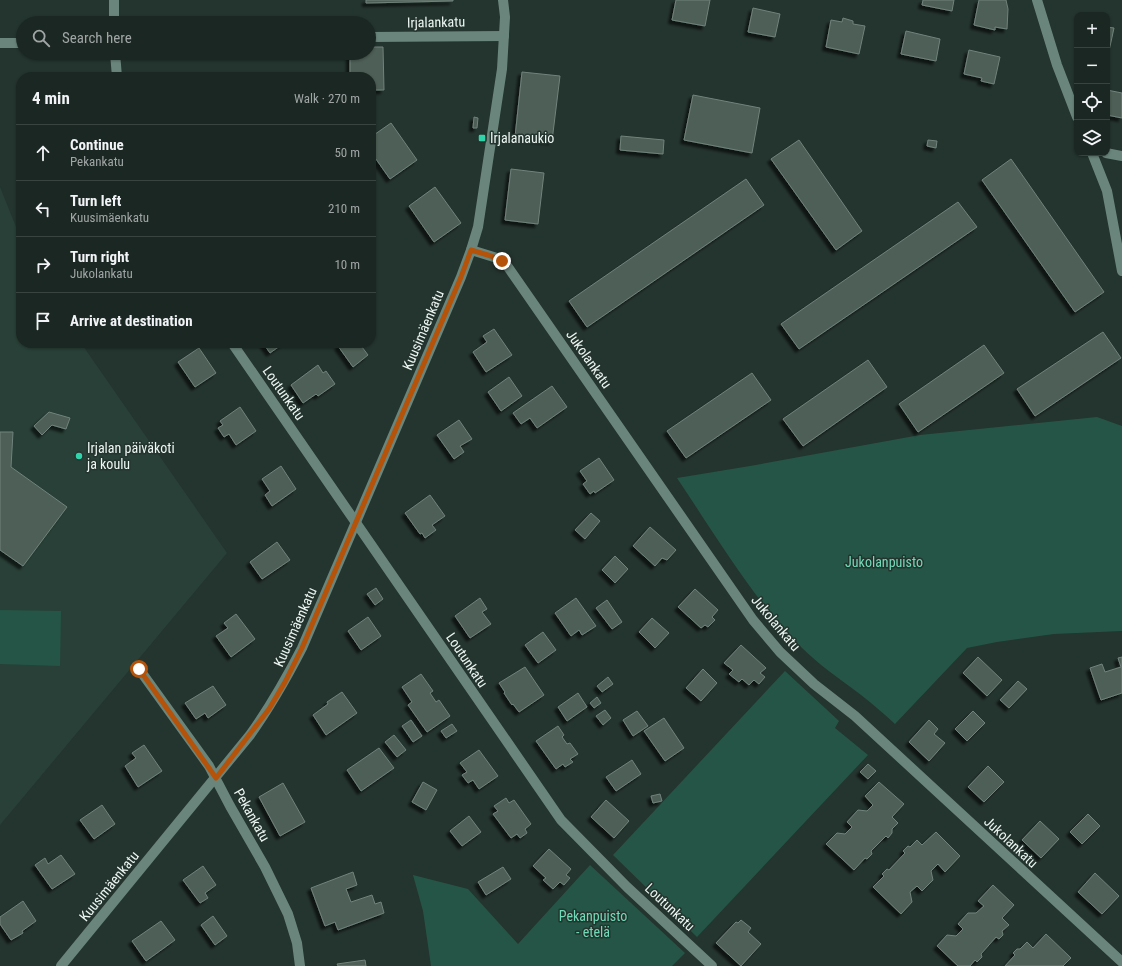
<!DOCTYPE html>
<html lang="en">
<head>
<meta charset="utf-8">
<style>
	:root { --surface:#1b2722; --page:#242f2a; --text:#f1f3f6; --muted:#a0a5a5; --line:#394440 }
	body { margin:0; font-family:"Roboto Condensed",sans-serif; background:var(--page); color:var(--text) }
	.controls { position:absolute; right:12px; top:12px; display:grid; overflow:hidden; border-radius:8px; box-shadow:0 1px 3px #0004 }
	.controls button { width:36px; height:36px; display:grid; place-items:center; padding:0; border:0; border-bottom:1px solid var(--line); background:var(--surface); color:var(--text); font:20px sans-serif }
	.stop { position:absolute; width:12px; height:12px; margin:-9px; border:3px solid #b45309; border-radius:50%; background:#fff }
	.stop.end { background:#b45309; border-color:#fff; box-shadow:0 1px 4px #0008 }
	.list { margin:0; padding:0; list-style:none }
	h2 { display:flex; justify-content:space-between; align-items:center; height:52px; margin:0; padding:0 16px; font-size:17px }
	h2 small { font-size:13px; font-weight:400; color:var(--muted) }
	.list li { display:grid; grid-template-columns:26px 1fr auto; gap:12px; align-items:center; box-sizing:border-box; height:56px; padding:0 16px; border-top:1px solid var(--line) }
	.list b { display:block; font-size:15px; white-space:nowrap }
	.list p { margin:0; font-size:13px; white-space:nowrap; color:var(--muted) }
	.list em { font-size:13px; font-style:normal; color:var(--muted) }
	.icon { flex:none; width:22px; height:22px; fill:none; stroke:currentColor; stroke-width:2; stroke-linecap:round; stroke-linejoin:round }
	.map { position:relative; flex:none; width:1122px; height:966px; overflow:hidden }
	.search { position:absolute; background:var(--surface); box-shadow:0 1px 3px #0004; left:16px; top:16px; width:360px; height:44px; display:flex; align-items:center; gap:10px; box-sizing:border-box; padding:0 14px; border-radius:22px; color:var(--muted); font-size:15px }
	.panel { position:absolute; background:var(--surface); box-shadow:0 1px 3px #0004; left:16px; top:72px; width:360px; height:276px; border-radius:16px }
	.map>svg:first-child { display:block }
	.built { fill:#284037 }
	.green { fill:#255546 }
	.building { fill:#4d5e57; stroke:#71837c; filter:url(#shadow) }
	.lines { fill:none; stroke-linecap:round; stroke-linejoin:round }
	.minor { stroke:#6a867c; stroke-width:10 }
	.route { stroke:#b45309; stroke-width:5 }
	.poi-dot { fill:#30d4aa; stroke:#24342e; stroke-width:1.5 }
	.labels { text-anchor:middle; stroke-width:3; stroke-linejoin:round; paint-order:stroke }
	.street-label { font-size:14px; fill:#edf7f3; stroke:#24342e }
	.poi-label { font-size:14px; fill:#edf7f3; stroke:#24342e; text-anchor:start }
	.park-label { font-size:14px; fill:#73dab9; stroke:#24342e }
</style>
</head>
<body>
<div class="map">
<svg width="1122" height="966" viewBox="0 0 1122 966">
	<defs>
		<filter id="shadow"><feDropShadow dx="-3.5" dy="3.5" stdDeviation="1" flood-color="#0009"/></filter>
	</defs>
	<rect width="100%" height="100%" fill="#24342e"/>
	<!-- built -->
	<polygon class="built" points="0,187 21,239 21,343 81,343 227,553 0,825"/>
	<!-- green -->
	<g class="green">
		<path d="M1097,417L1122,426V631L1054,634L997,642L967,648L895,724C884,714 873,704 861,695C840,679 819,665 801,647C752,598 716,536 677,478L750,466L920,435Z"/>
		<polygon points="0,610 61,611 60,666 0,664"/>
		<polygon points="785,671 839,721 835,728 868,755 697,937 613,855"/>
		<polygon points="590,865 685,953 672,966 431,966 423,911 413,875 468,889 518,944"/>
	</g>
	<!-- building -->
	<g class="building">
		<polygon points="366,0 453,0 453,1 366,3"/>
		<polygon points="676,0 710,0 705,26 672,20"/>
		<polygon points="923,0 954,0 952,11 922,5"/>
		<polygon points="979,0 1006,0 1008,9 1007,29 995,27 995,30 974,25"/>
		<polygon points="753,8 780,14 775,37 748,32"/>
		<polygon points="843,18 853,21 853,24 865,26 859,54 826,47 831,20 842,22"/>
		<polygon points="1107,27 1114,28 1109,51 1107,51"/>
		<polygon points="906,31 940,39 936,61 901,54"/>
		<polygon points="369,47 383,47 384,90 371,90 371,77 350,77 350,53 369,53"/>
		<polygon points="969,50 1000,57 994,84 981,81 982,78 964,74"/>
		<polygon points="522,72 560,76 552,141 515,137"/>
		<polygon points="1107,90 1122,93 1122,118 1107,115"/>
		<polygon points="693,95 760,108 752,153 684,140"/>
		<polygon points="474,117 478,118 477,128 473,128"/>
		<polygon points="391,123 417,160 390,179 371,152 371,137"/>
		<polygon points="621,136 664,140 663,154 620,150"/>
		<polygon points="799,140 862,231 836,250 771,159"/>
		<polygon points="928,140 937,141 936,148 927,146"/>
		<polygon points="1011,159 1104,292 1075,312 982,180"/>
		<polygon points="511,169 544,173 538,224 505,220"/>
		<polygon points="746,179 764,205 587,327 569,301"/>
		<polygon points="435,187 461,223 434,242 409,206"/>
		<polygon points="958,202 977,227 799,349 781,324"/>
		<polygon points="494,329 512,355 486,372 473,352 487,342 483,336"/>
		<polygon points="1103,332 1121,358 1035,416 1017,389"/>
		<polygon points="263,343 284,343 270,353"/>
		<polygon points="342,343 359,343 368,355 353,367 338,346"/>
		<polygon points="984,345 1004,373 918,432 899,404"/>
		<polygon points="199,348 216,373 195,387 178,362"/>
		<polygon points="868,360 887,387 803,446 783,419"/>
		<polygon points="318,365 323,373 326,371 335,384 318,396 316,394 303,403 291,385"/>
		<polygon points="752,373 771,400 686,458 667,431"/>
		<polygon points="509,377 522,396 501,411 488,392"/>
		<polygon points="552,386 567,407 537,428 530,418 521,424 513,413"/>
		<polygon points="240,407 256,431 236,445 229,434 224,437 218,428 223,425 220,421"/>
		<polygon points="49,412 70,418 66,429 52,425 42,435 34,426"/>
		<polygon points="459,420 472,439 460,446 464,452 454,459 437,435"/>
		<polygon points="0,432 13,432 11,467 67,507 23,566 0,550"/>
		<polygon points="599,458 614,480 595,493 594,491 590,494 583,484 587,481 580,471"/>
		<polygon points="281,466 296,489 272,506 265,495 270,491 262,479"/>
		<polygon points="430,495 445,516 432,525 436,530 425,538 422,533 420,534 405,513"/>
		<polygon points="591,513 600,521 585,539 575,530"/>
		<polygon points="650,527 676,550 667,560 662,558 655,566 633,546"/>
		<polygon points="277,542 290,560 262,579 250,562"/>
		<polygon points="615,556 628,569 615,583 602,570"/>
		<polygon points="376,588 383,599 375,605 367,594"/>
		<polygon points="695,589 718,610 712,617 715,620 708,627 705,625 701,628 678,607"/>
		<polygon points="480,598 487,609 482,612 491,624 470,638 455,616"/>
		<polygon points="576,598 596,626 582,635 579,630 571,636 555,613"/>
		<polygon points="607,600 622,622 612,629 596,608"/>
		<polygon points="236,614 255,639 231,657 216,636 228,628 224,623"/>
		<polygon points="368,617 381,636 361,650 348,631"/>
		<polygon points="652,618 669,633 655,648 639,632"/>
		<polygon points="543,632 556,650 538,663 525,645"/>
		<polygon points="741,645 766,668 760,673 765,677 759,684 754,680 749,685 742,679 739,682 729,674 733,670 724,663"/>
		<polygon points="978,657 1002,680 987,696 963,673"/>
		<polygon points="1122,657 1122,693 1101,700 1090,668 1102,664 1105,672 1121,667 1118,658"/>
		<polygon points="525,667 544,695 519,712 513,704 512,705 504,693 505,692 499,683"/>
		<polygon points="703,669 717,683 701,701 686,688"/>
		<polygon points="421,674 433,691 430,693 436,702 439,700 450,716 427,732 408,705 412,702 402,687"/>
		<polygon points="608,677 613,684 602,692 597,686"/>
		<polygon points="1018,681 1027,689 1009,708 1000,700"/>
		<polygon points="213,686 226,705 208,718 205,713 196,719 185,703"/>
		<polygon points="342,692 357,713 326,735 313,715 328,704 327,702"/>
		<polygon points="578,693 587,707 567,721 558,707"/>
		<polygon points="597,697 601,703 594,708 590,703"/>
		<polygon points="605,710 611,718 603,725 596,716"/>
		<polygon points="637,711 648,726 633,736 623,720"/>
		<polygon points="973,711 985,723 967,741 955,729"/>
		<polygon points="664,718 684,748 665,761 644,731"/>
		<polygon points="411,720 422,736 413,742 402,726"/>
		<polygon points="929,720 938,729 934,734 945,743 929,761 909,742"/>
		<polygon points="452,724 457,731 446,738 441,731"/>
		<polygon points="558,726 564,735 562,737 567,744 570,743 578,754 570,759 573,762 565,767 563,764 556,769 536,741"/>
		<polygon points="394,735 406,750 397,757 385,742"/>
		<polygon points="144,745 162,771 138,787 125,766 136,758 132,753"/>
		<polygon points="379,748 394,768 361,791 347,770"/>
		<polygon points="479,750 498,776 479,789 473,780 468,783 462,775 467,772 460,763"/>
		<polygon points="632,760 641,774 616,791 606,777"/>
		<polygon points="868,764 876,771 868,779 860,772"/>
		<polygon points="988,766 1004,782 984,802 968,787"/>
		<polygon points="423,782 437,790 426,810 412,802"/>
		<polygon points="879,782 904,804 892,817 898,823 892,829 892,833 888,838 886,836 871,851 872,854 867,859 865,858 854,870 826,844 837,833 845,834 852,827 847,822 858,810 867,811 873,805 865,796"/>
		<polygon points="283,783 305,822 280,836 259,797"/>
		<polygon points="660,794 662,801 653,803 651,796"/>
		<polygon points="506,798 509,803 514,800 531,824 525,829 527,833 520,838 517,834 511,838 493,814 498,811 494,806"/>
		<polygon points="606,800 629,821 614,838 591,817"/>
		<polygon points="102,805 115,824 94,839 80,820"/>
		<polygon points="1088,814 1100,826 1082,844 1070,832"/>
		<polygon points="469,816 481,832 462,846 450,831"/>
		<polygon points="1040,821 1059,839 1041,858 1022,840"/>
		<polygon points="936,832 960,856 945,872 938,864 931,871 933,880 922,891 917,886 910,892 912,902 901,914 873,887 884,876 882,874 887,869 889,870 905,853 903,851 908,846 910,847 917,840 922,845"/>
		<polygon points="549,849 571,869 566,875 570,878 564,885 560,882 553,889 543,880 546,878 533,866"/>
		<polygon points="61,855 75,874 52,889 35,865 45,858 48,864"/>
		<polygon points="203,866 216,885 205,893 208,898 200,903 183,880"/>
		<polygon points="503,867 511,879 486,895 478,882"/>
		<polygon points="353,872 357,885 346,889 351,902 372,895 375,904 381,902 384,913 338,930 335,922 325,926 311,888"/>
		<polygon points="1095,873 1119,896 1102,914 1078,892"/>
		<polygon points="993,885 1014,905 1002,918 1009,925 1002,931 1003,935 999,939 996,937 981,954 982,957 977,962 975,960 970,966 958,966 937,946 947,935 956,936 963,929 958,924 968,913 976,913 984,906 978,901"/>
		<polygon points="23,901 36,921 22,931 23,933 11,940 0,924 0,917"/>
		<polygon points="213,916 227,936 215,945 201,925"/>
		<polygon points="741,920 751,928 748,932 761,944 741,966 716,943 736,922 738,923"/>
		<polygon points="161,921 175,940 146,961 132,941"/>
		<polygon points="1046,934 1071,958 1063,966 1005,966 1015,955 1013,953 1017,949 1020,949 1027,942 1033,948"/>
		<polygon points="365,960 366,966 338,966 337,964"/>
	</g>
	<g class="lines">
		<!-- minor -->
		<g class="minor">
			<polyline points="114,0 114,23"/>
			<polyline points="1037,0 1057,65 1077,117"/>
			<polyline points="369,37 504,36"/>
			<polyline points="0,43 23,43"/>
			<polyline points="115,53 117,77"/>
			<polyline points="1092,153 1107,191 1122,271"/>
			<polyline points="1106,153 1122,156"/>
			<polyline points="471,250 497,258 508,267 753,620 780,652 814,684 855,716 1122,962"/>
			<polyline points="232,343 561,820 627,887 712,966"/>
			<polyline points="139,669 209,766 230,806 265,867 288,914 297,943 300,966"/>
			<path d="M61,966L250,735C270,707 286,679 302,648L461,277L471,250L478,227L502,69L505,17L503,0"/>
		</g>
	</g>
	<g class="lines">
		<!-- route -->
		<polyline class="route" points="139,669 216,778 269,709 285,682 302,648 461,277 471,250 491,256 502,261"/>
	</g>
	<!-- markers -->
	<g class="poi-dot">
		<rect x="478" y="134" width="8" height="8" rx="2"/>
		<circle cx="79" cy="456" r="4"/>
	</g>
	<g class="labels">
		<!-- street labels -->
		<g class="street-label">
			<text transform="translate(436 22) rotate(-1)" y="5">Irjalankatu</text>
			<text transform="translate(423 330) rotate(-67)" y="5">Kuusimäenkatu</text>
			<text transform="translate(589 359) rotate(55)" y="5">Jukolankatu</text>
			<text transform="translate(284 393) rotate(55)" y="5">Loutunkatu</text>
			<text transform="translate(776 623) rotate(50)" y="5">Jukolankatu</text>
			<text transform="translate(295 627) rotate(-66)" y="5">Kuusimäenkatu</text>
			<text transform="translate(467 660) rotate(56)" y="5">Loutunkatu</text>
			<text transform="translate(252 815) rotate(61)" y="5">Pekankatu</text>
			<text transform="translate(1011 842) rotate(43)" y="5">Jukolankatu</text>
			<text transform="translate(109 886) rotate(-51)" y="5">Kuusimäenkatu</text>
			<text transform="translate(670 907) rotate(43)" y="5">Loutunkatu</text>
		</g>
		<!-- poi labels -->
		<g class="poi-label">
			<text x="490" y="143">Irjalanaukio</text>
			<text x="87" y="453">Irjalan päiväkoti<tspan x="87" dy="16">ja koulu</tspan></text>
		</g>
		<!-- park labels -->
		<g class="park-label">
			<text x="884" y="567">Jukolanpuisto</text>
			<text x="593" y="921">Pekanpuisto<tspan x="593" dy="16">- etelä</tspan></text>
		</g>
	</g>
</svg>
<div class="controls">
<button>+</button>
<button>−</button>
<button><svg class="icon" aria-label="locate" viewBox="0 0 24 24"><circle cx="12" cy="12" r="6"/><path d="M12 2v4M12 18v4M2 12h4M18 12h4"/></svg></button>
<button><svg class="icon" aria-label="layers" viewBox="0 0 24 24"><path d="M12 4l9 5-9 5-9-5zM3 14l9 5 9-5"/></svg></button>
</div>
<div class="stop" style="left:139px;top:669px"></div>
<div class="stop end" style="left:502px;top:261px"></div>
<div class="search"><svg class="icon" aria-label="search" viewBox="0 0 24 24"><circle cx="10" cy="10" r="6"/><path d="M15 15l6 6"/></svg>Search here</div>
<section class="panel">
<h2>4 min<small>Walk · 270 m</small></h2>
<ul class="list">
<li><svg class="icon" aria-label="ahead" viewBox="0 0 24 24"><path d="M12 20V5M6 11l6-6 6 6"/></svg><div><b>Continue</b><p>Pekankatu</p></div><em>50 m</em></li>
<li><svg class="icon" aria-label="left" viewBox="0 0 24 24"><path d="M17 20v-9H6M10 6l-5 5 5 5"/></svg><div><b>Turn left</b><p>Kuusimäenkatu</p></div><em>210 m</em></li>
<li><svg class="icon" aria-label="right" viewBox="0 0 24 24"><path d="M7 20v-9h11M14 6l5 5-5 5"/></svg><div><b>Turn right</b><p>Jukolankatu</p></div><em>10 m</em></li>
<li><svg class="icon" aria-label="arrive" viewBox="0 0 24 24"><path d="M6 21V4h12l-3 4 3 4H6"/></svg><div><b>Arrive at destination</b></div></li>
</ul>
</section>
</div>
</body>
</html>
